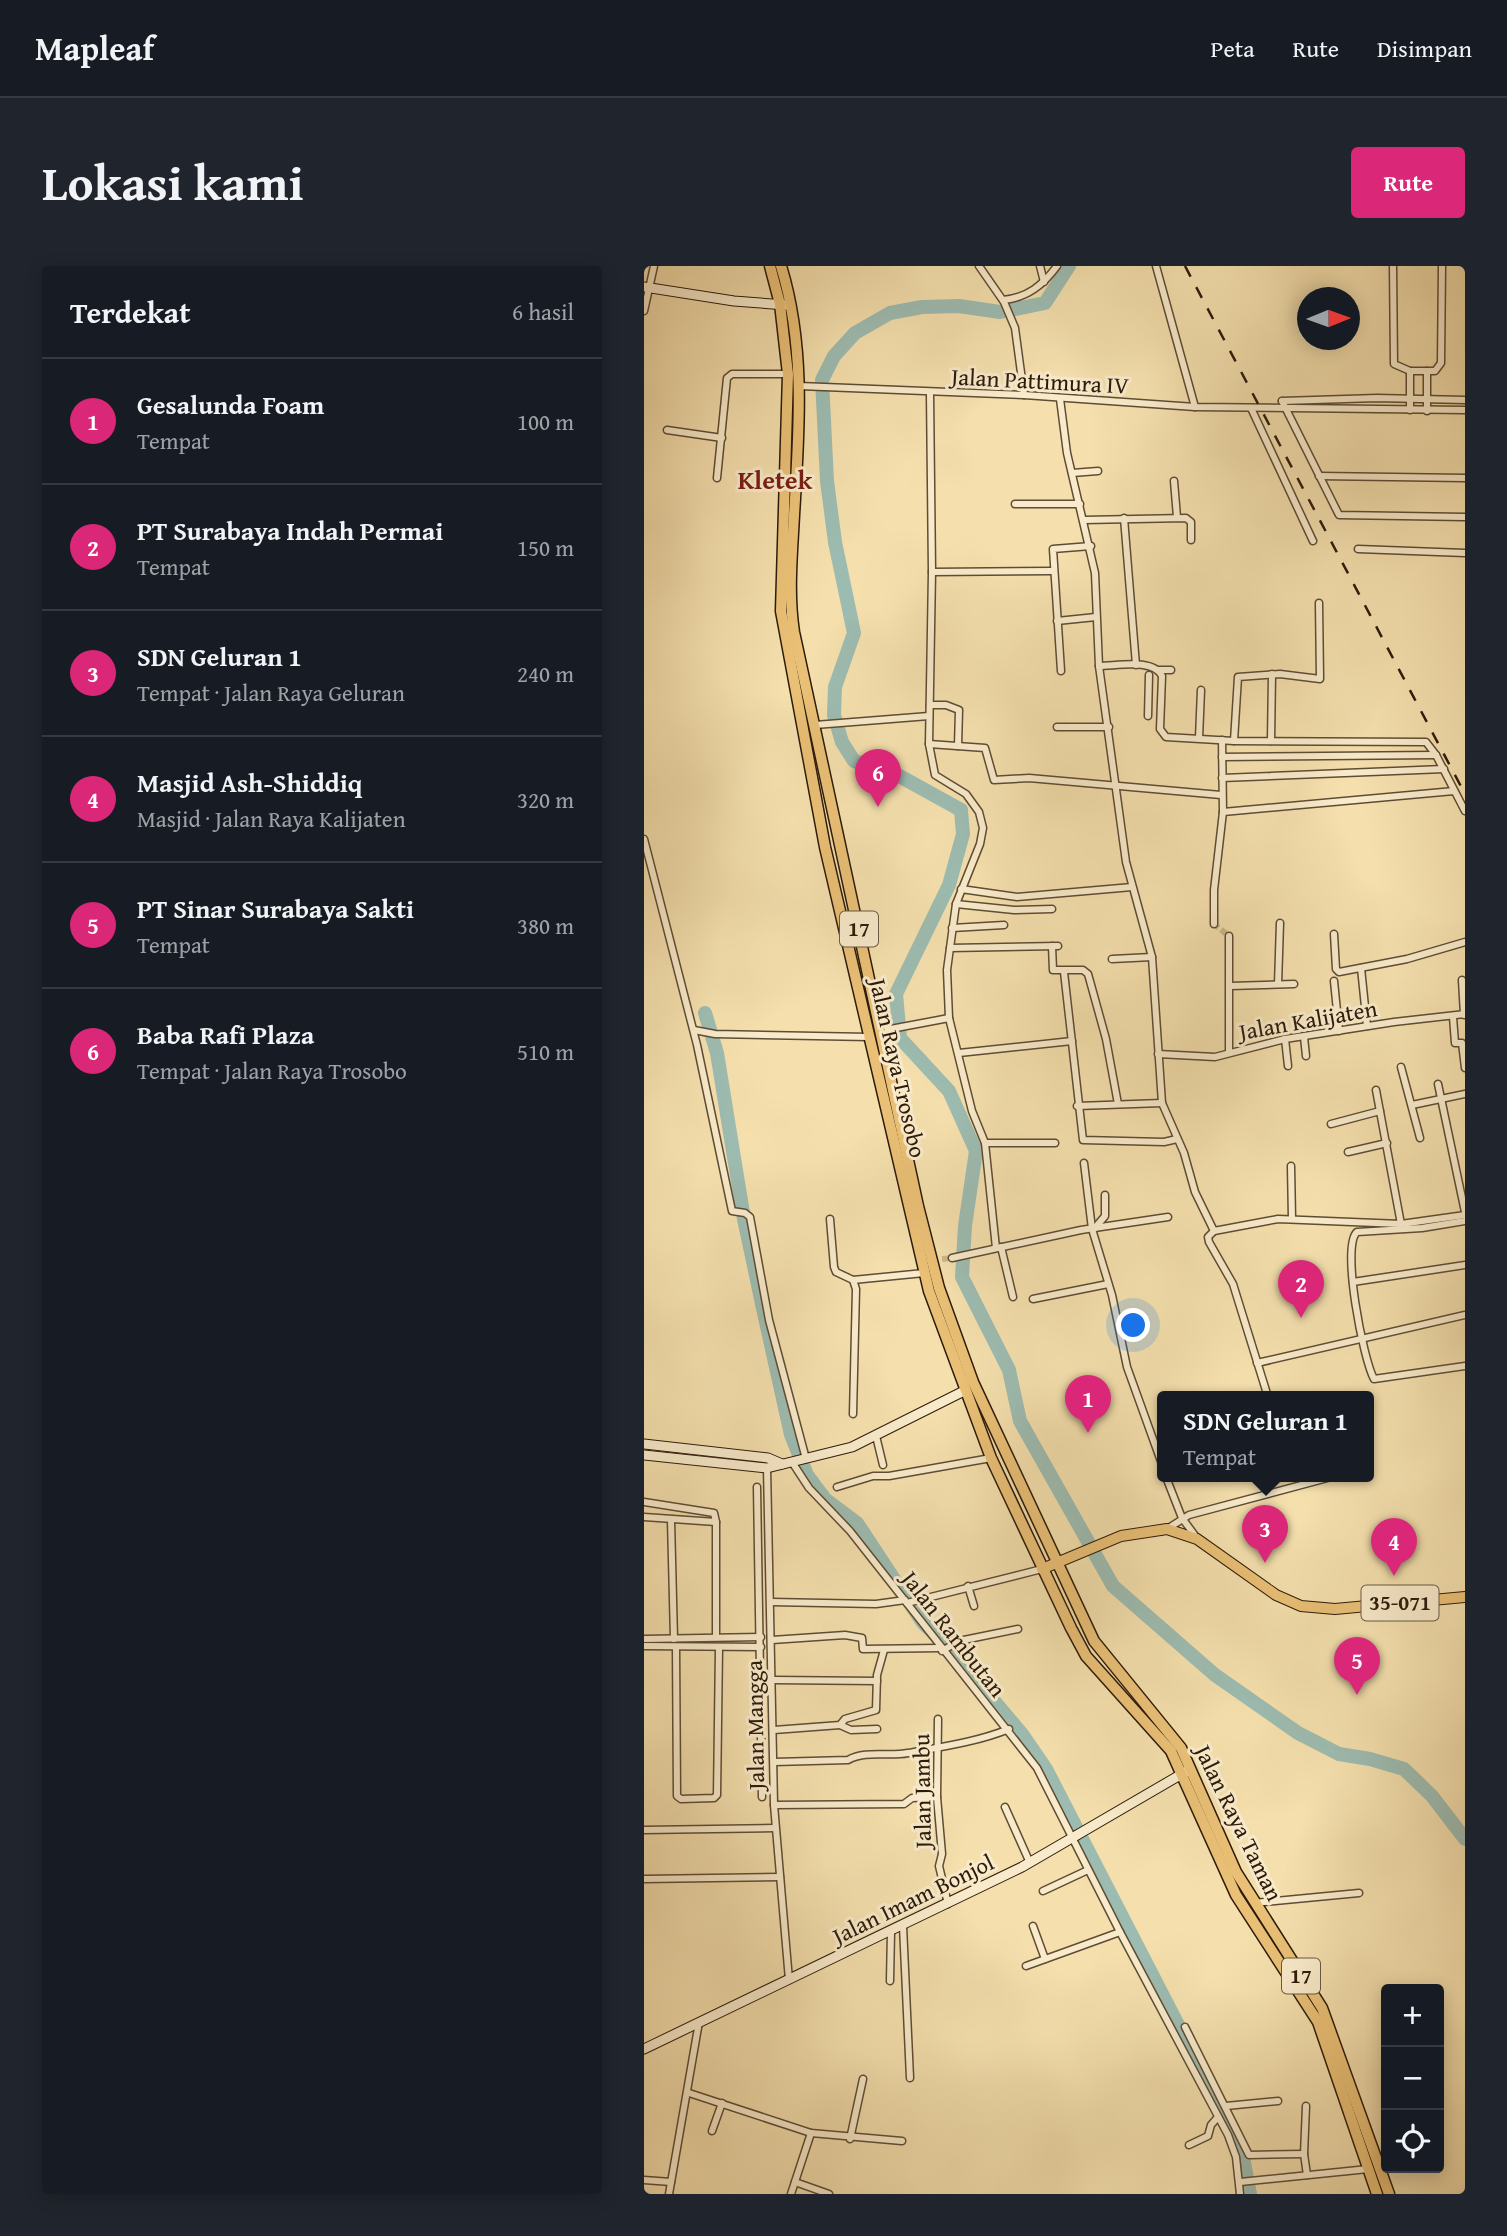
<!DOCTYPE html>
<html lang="id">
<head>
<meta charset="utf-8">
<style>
	:root { --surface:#171b24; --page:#20242c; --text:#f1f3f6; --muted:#9ea1a6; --line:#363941; --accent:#db2777 }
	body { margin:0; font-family:"Gentium Book Plus",serif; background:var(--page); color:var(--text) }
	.controls { position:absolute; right:21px; bottom:21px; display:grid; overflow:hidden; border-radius:7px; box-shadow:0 4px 18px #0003 }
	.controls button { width:63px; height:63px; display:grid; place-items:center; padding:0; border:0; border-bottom:2px solid var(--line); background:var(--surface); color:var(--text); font:35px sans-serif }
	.compass { position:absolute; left:653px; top:21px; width:63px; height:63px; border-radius:50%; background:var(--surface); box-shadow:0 4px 18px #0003; rotate:89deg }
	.you { position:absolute; left:490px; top:1060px; width:24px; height:24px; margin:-18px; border:5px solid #fff; border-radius:50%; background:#1a73e8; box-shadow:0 0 0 10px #1a73e833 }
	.badge { display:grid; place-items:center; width:46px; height:46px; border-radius:50%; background:var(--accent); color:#fff; font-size:23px; font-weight:700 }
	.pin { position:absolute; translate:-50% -58px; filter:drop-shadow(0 2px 4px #0008) }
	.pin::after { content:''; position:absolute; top:37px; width:24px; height:21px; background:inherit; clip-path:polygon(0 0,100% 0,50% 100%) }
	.popup { position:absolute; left:513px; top:1125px; width:217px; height:91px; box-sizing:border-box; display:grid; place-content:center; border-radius:7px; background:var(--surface); filter:drop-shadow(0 2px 5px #0005); font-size:23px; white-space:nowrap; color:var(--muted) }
	.popup b { font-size:26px; color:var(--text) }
	.popup::after { content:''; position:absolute; left:50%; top:100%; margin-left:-14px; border:14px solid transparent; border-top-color:var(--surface) }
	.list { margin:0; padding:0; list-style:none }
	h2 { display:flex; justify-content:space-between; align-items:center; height:91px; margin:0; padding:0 28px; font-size:30px }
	h2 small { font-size:23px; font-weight:400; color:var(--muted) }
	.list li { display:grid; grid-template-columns:46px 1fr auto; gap:21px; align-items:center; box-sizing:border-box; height:126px; padding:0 28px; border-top:2px solid var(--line) }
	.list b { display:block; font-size:26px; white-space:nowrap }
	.list p { margin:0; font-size:23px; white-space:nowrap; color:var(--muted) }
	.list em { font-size:23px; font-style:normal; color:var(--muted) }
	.icon { flex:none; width:38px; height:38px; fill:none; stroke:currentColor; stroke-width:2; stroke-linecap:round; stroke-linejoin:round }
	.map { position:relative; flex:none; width:821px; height:1928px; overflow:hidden; border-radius:7px }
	header { display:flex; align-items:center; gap:42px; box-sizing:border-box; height:98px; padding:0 35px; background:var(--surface); border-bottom:2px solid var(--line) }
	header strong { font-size:33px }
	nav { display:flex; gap:38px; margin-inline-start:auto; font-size:24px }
	.intro { display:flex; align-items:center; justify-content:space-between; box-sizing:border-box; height:168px; padding:0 42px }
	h1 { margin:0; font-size:49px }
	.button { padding:18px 32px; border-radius:7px; background:var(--accent); color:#fff; font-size:24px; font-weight:700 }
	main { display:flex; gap:42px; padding:0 42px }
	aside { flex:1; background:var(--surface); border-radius:7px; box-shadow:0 4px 18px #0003 }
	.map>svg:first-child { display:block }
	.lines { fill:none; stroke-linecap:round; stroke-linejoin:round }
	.river { stroke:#9dbcb1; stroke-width:14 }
	.street-tunnel { stroke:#ccb88d; stroke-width:6; stroke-dasharray:6 3; stroke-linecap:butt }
	.street-casing { stroke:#5e4c34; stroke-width:9 }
	.secondary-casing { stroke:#2c1b0b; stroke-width:11 }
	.primary-casing { stroke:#2c1b0b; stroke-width:12 }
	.highway-casing { stroke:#2c1b0b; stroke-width:13 }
	.street { stroke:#f8eaca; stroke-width:6 }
	.secondary { stroke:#f8eaca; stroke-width:9 }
	.primary { stroke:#eac076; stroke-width:10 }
	.highway { stroke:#eac076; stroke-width:10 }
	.rail { stroke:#2c1b0b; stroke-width:2.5; stroke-dasharray:12 12; stroke-linecap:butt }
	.labels { text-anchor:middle; stroke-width:6; stroke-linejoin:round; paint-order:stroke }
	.shield { fill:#f8eaca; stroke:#695944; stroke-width:2 }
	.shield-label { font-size:21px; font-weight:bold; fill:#2c1b0b }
	.street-label { font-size:23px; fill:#2c1b0b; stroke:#f8eaca }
	.quarter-label { font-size:26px; font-weight:bold; fill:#7a1f14; stroke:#f8eaca }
</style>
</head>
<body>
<header>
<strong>Mapleaf</strong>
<nav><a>Peta</a><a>Rute</a><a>Disimpan</a></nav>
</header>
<div class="intro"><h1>Lokasi kami</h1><a class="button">Rute</a></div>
<main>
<aside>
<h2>Terdekat<small>6 hasil</small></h2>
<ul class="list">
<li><span class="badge">1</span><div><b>Gesalunda Foam</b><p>Tempat</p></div><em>100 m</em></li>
<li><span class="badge">2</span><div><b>PT Surabaya Indah Permai</b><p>Tempat</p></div><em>150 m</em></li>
<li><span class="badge">3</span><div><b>SDN Geluran 1</b><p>Tempat · Jalan Raya Geluran</p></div><em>240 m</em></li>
<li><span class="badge">4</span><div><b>Masjid Ash-Shiddiq</b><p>Masjid · Jalan Raya Kalijaten</p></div><em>320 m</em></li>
<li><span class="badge">5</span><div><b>PT Sinar Surabaya Sakti</b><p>Tempat</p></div><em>380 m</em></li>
<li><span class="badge">6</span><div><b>Baba Rafi Plaza</b><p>Tempat · Jalan Raya Trosobo</p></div><em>510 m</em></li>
</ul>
</aside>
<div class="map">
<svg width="821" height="1928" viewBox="0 0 821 1928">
	<rect width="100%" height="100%" fill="#f4dfad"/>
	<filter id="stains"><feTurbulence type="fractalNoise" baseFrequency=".00286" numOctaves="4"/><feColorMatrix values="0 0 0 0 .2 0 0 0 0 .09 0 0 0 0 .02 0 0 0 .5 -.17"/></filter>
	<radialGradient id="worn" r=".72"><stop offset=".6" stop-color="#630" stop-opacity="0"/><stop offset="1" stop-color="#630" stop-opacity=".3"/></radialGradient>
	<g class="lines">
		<!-- river -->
		<g class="river">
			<polyline points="425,0 401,37 356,46 315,40 278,41 246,47 211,67 190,90 178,114 183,215 191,276 210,367 191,421 190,449 198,476 210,495 250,507 317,544 319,568 305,619 252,728 256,772 305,825 332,885 321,960 318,1011 365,1104 376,1155 469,1320 571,1409 654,1467 695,1488 726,1493 760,1503 788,1530 821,1573"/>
			<polyline points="61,747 73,787 100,953 120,1047 147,1169 163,1209 181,1233 213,1257 279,1357 307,1384 378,1468 402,1503 597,1881 606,1928"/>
		</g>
		<!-- street-tunnel -->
		<g class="street-tunnel">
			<polyline points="570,658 585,670"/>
			<polyline points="298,993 308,992"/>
		</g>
		<!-- street casing -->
		<g class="street-casing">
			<g id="street">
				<polyline points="335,0 360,36 371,62 380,129"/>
				<polyline points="396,0 400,16"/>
				<polyline points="512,0 551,141"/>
				<polyline points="749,0 750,98 766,105 791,105 797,97 798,0"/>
				<path d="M359,34C383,32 399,19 413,0"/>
				<polyline points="0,45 10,0"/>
				<polyline points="783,105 783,145"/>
				<polyline points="155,120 380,129 551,141 821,144"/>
				<polyline points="286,128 288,306 285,478 291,509 322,528 335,546 339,562 336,578 312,638 303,704 305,752 328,845 341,877 352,982"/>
				<polyline points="416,133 423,187 451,307 455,400 482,596 508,691 518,837 540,887 551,926 570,965 564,971 565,976 589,1018 624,1131"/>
				<polyline points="638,135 695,249 821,251"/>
				<polyline points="638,135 733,132 821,134"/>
				<polyline points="607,142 669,275"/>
				<polyline points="766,144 766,105"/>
				<polyline points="23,164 78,172"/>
				<polyline points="428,207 454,205"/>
				<polyline points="675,210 821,212"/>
				<polyline points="73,212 83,112 88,108 144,108"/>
				<polyline points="530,215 533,251"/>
				<polyline points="371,238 436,238"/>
				<polyline points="480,252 492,399"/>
				<polyline points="440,254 542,252 547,256 547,274"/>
				<polyline points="714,283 821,287"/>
				<polyline points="288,306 409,305"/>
				<polyline points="413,355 452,351"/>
				<path d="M455,400C473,400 509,392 518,410L516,463L522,471L590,475L782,476L792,489L821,545"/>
				<polyline points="515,404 527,404"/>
				<polyline points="417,405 409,283 447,280"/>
				<polyline points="286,439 302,439 315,444 314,480"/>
				<polyline points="504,450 505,409"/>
				<polyline points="171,459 285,450"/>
				<polyline points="413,461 465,461"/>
				<polyline points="555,472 557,424"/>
				<polyline points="590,475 594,411 636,408 676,413 675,337"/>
				<polyline points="627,475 628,408"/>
				<polyline points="285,478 341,482 350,514 385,512 577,529"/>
				<polyline points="578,491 792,489"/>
				<polyline points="578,512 800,503"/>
				<polyline points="579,546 810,525"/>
				<polyline points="0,573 53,779 88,945 101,947 106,951 125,1054 162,1193"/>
				<polyline points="317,623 373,631 488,621"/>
				<polyline points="312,638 370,644 408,643"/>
				<polyline points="570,658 570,624 579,546 578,474"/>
				<polyline points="308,662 360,659"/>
				<polyline points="690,668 692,703 695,706 763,693 821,676"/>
				<polyline points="408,680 409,704 439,704 444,708 462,773 474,838"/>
				<polyline points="306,682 414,680"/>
				<polyline points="468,693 508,691"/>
				<polyline points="717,702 723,760"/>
				<polyline points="420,706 439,874 520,876 533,873"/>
				<polyline points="818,714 820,749"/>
				<polyline points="690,715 695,765"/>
				<polyline points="634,718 636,657"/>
				<polyline points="586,720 650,718"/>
				<polyline points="809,751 811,777 818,777 821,802"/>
				<polyline points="50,764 71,768 225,771"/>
				<polyline points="236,765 305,752"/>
				<polyline points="660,771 662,790"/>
				<polyline points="641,773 644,800"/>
				<polyline points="585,786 585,670"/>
				<polyline points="315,787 428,775"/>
				<polyline points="514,788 571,791 641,773 750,756 821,748"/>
				<polyline points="757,801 776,872"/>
				<polyline points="794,818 821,946"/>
				<polyline points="768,839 821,828"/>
				<polyline points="433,840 518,837"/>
				<polyline points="687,858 736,845"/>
				<polyline points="341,877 411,877"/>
				<polyline points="704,886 743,877"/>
				<polyline points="440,897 448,963 468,1029 483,1101 518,1198"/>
				<polyline points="647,900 648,953"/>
				<polyline points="186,953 190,1001 192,1006 209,1014 212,1023 209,1148"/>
				<path d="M821,955L778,962L713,966C697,980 719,1093 730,1113L821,1100"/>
				<polyline points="757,958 821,949"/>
				<polyline points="450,963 461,950 461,929"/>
				<polyline points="570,965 634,953 757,958 732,824"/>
				<polyline points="357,981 369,1031"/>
				<polyline points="308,992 437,964 524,951"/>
				<polyline points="209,1014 280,1007"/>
				<polyline points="709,1016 821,999"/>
				<polyline points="389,1033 464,1018"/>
				<polyline points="613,1097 821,1049"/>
				<polyline points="232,1170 239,1199"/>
				<polyline points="148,1196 165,1222 206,1265 393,1502 476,1666 584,1869 592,1891 596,1928"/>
				<polyline points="123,1202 130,1539 145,1714"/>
				<polyline points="522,1211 538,1252 552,1271"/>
				<polyline points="113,1221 118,1531"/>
				<polyline points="193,1221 229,1210 245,1210 347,1192"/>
				<polyline points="0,1236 70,1247 72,1256 0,1251"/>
				<polyline points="27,1254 30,1373"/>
				<polyline points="72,1256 72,1371"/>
				<polyline points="523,1263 545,1249 687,1211"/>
				<polyline points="324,1320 330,1340"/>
				<polyline points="127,1336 232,1338 261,1334"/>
				<polyline points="263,1337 398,1303"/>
				<polyline points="0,1373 117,1371"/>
				<polyline points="128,1374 201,1369 218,1372 219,1383 296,1382"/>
				<polyline points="0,1380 117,1381"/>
				<polyline points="32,1382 33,1530 37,1533 70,1532 73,1529 75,1382"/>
				<polyline points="298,1385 315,1375 374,1363"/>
				<polyline points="129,1414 233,1415"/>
				<polyline points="294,1453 293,1531 298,1588 295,1600 304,1638"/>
				<polyline points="196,1459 207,1464 233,1463"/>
				<polyline points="130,1464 196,1459 201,1453 232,1444 233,1409 240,1384"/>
				<path d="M130,1496L204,1494C222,1484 244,1491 264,1487C297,1481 333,1476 365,1463"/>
				<polyline points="130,1539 260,1538 268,1532 293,1531"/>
				<polyline points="361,1541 386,1597"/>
				<polyline points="0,1564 131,1562"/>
				<polyline points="0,1613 136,1611"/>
				<polyline points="399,1625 444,1604"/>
				<polyline points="610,1637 715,1627"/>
				<polyline points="259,1660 266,1812"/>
				<polyline points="389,1660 401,1693"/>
				<polyline points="382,1700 476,1666"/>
				<polyline points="246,1715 247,1666"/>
				<polyline points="541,1761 605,1889 660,1888"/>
				<polyline points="45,1827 167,1867 258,1875"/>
				<polyline points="582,1840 634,1835"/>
				<polyline points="662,1840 660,1888 663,1909"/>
				<polyline points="68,1865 78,1837"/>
				<polyline points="206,1873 219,1813"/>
				<polyline points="545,1879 564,1870 567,1859 574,1851"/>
				<polyline points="0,1914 27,1916"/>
				<polyline points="151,1916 185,1928"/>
				<polyline points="596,1916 724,1903"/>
				<polyline points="25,1928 55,1756"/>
				<polyline points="147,1928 167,1867"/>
			</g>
		</g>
		<!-- secondary casing -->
		<g class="secondary-casing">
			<g id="secondary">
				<polyline points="0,21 90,35 142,39"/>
				<polyline points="0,1178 124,1192 138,1198"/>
				<polyline points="0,1189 123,1202 208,1181 320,1125"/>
				<polyline points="0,1783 378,1601 543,1505"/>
			</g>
		</g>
		<!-- primary casing -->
		<g class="primary-casing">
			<polyline id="primary" points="398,1303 477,1270 523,1263 553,1273 632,1329 657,1340 691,1343 821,1331"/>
		</g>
		<!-- highway casing -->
		<g class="highway-casing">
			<g id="highway">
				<polyline points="126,0 136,38 144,108 137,345 181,581 285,1025 347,1192 427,1362 442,1390 527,1485 592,1629 674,1756 733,1928"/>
				<path d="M137,0C162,81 155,166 150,249C148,289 144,327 150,366L274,940L295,1022L329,1116L450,1375L537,1482L592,1606L678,1742L745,1928"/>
			</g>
		</g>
		<!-- street -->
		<use href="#street" class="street"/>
		<!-- secondary -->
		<use href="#secondary" class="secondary"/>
		<!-- primary -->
		<use href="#primary" class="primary"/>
		<!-- highway -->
		<use href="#highway" class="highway"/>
		<!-- rail -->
		<polyline class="rail" points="541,0 821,528"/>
	</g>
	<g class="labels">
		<!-- shield labels -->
		<g class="shield">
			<rect x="196" y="645.5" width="38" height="35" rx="5"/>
			<rect x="717.5" y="1319.5" width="77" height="35" rx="5"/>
			<rect x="638" y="1692.5" width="38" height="35" rx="5"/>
		</g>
		<g class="shield-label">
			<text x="215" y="670">17</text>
			<text x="756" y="1344">35-071</text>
			<text x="657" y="1717">17</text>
		</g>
		<!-- street labels -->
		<g class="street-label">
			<text transform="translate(396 115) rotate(3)" y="8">Jalan Pattimura IV</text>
			<text transform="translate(664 754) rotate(-10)" y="8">Jalan Kalijaten</text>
			<text transform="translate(254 802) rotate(77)" y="8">Jalan Raya Trosobo</text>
			<text transform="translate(310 1368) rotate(52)" y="8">Jalan Rambutan</text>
			<text transform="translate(111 1459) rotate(-91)" y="8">Jalan Mangga</text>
			<text transform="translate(278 1525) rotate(-91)" y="8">Jalan Jambu</text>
			<text transform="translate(595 1557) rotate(64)" y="8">Jalan Raya Taman</text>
			<text transform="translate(269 1633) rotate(-26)" y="8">Jalan Imam Bonjol</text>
		</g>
		<!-- quarter labels -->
		<g class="quarter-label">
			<text x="131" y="223">Kletek</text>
		</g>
	</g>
	<rect width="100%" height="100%" filter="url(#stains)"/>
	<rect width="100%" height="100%" fill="url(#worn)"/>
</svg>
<div class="controls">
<button>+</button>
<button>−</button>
<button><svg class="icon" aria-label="locate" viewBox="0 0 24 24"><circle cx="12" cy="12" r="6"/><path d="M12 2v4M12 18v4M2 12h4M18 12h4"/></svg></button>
</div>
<svg class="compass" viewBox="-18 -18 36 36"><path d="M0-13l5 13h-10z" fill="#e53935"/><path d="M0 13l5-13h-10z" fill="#9ea1a6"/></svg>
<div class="you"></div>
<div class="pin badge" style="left:444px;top:1167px">1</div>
<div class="pin badge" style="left:657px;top:1052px">2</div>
<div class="pin badge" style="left:621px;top:1297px">3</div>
<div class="popup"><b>SDN Geluran 1</b>Tempat</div>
<div class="pin badge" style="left:750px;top:1310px">4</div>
<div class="pin badge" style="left:713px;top:1429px">5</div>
<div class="pin badge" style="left:234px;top:541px">6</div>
</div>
</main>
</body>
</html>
